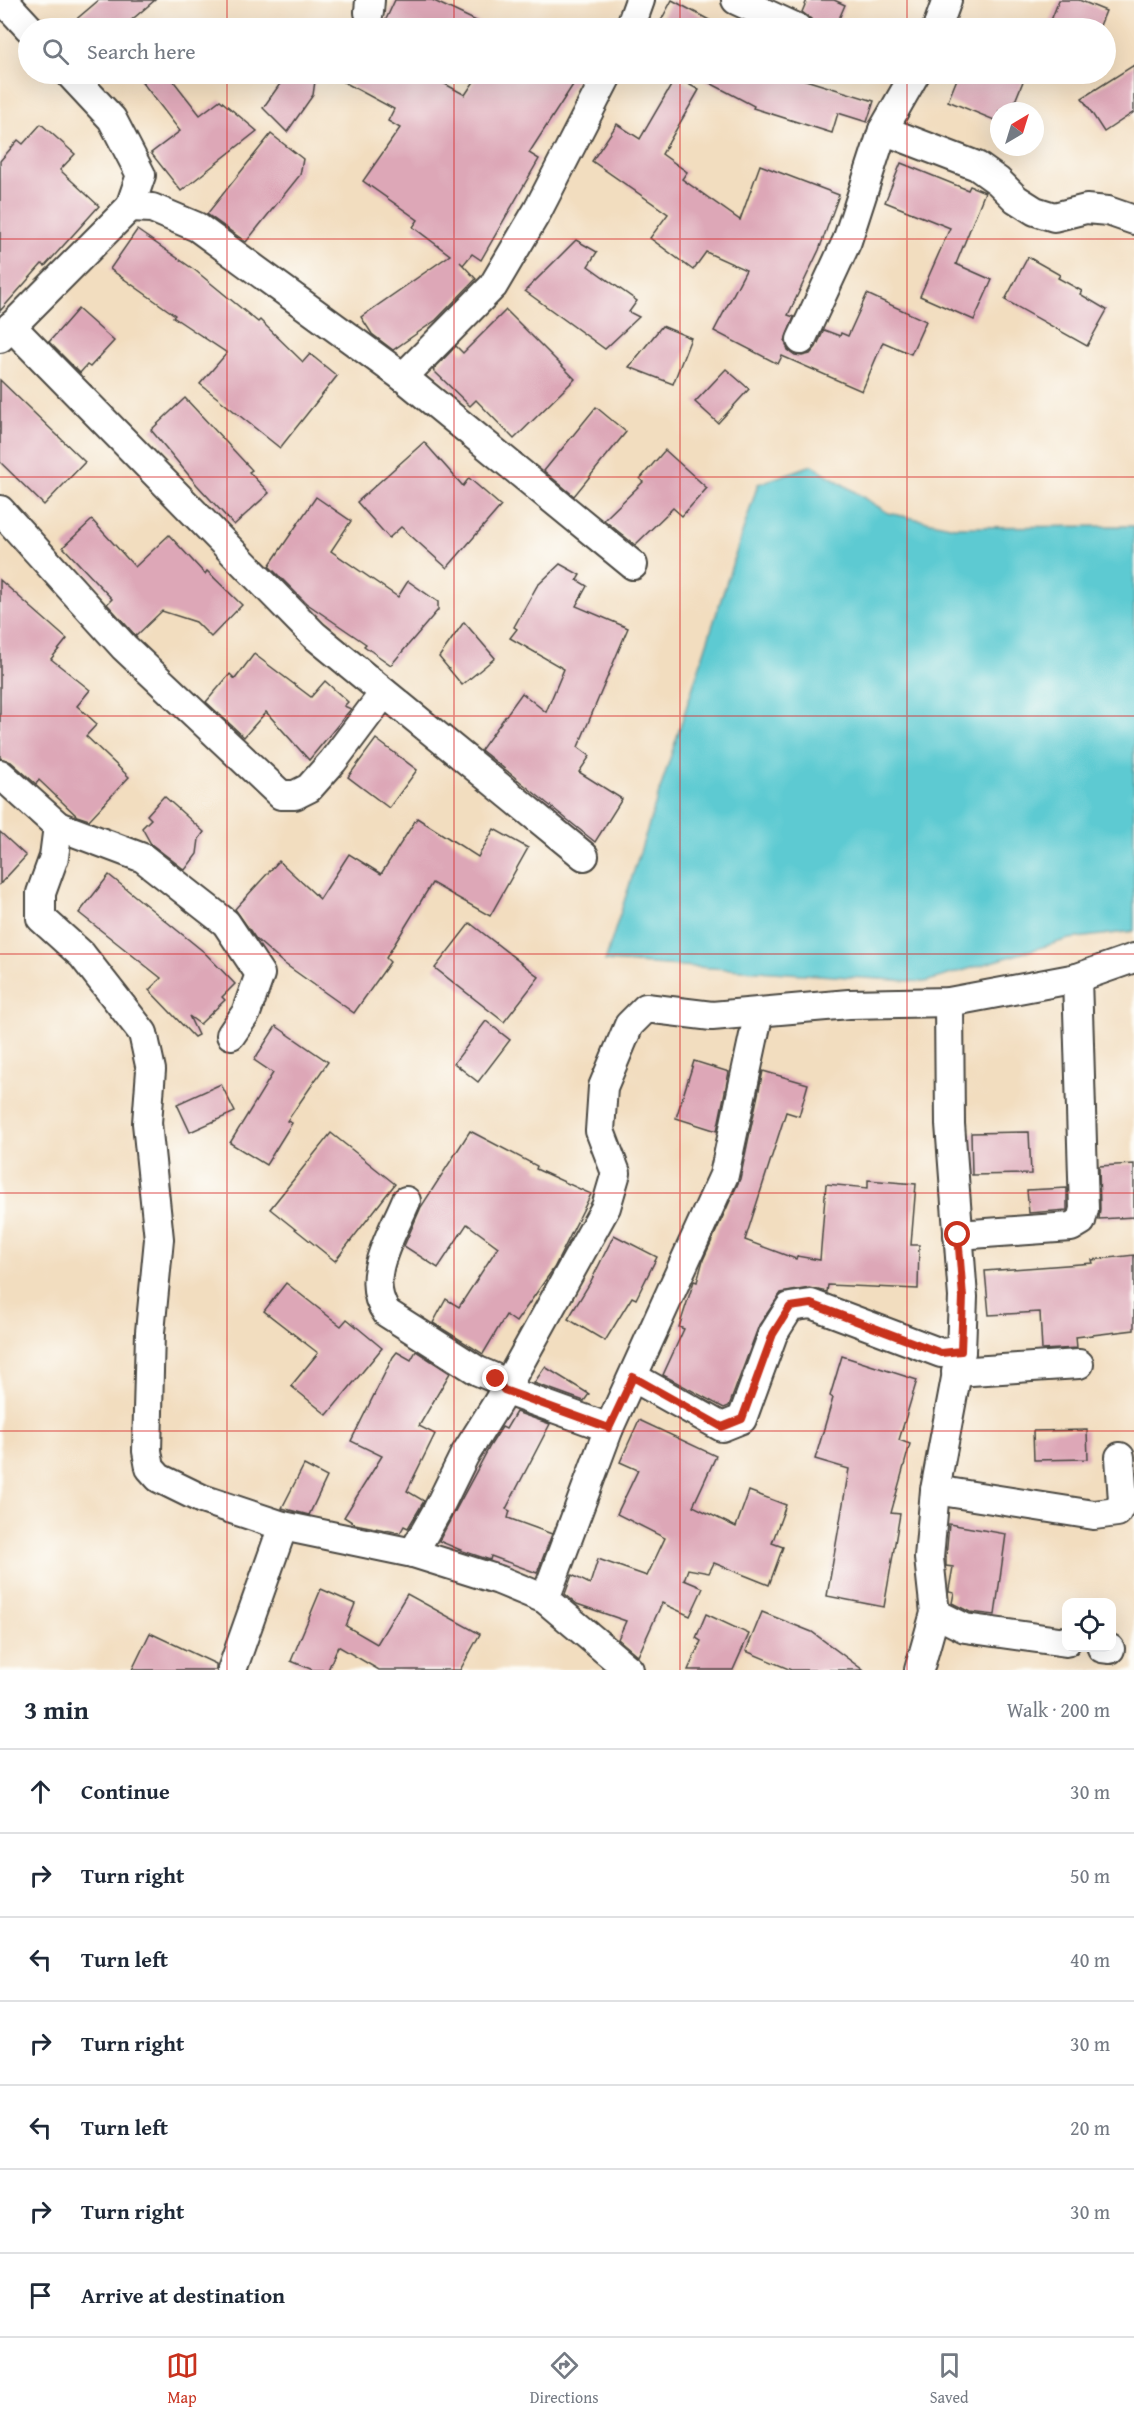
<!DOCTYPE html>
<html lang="en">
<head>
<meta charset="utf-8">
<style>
	:root { --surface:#fff; --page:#f2f2f3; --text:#1f2937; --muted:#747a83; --line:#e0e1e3; --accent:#c8321e }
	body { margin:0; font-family:"Gentium Book Plus",serif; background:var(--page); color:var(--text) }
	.controls { position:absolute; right:18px; bottom:18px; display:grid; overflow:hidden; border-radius:12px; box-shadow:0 6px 24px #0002 }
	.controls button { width:54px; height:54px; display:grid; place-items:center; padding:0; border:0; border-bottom:2px solid var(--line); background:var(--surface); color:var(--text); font:30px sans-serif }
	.compass { position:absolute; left:990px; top:102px; width:54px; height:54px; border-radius:50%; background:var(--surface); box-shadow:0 6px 24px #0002; rotate:38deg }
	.stop { position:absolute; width:18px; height:18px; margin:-14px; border:4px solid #c8321e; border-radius:50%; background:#fff }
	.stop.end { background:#c8321e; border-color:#fff; box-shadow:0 2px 6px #0008 }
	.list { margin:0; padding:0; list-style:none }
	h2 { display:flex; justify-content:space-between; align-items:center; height:78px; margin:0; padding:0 24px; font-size:26px }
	h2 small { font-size:20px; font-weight:400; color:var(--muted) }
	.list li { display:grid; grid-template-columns:39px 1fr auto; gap:18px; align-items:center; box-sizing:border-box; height:84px; padding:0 24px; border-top:2px solid var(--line) }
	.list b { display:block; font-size:22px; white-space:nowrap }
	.list em { font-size:20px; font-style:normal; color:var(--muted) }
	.icon { flex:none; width:33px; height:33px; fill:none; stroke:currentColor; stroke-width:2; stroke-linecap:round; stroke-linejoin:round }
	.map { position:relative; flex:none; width:1134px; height:1670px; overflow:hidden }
	.search { position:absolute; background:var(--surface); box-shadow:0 6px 24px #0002; left:18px; right:18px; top:18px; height:66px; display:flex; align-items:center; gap:15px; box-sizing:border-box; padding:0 21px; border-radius:33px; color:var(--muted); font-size:22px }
	.sheet { height:666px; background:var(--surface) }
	nav { display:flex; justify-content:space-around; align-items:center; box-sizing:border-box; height:84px; border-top:2px solid var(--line); background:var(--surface); font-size:16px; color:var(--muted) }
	nav a { display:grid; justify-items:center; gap:3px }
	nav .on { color:var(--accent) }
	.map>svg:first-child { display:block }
	.water { fill:#5dcad2; stroke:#447a7e; stroke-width:1.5 }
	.building { fill:#dda7b7 }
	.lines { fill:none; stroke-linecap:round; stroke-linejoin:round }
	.street-casing { stroke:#494641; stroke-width:32 }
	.street { stroke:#fff; stroke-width:28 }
	.route { stroke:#c8321e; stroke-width:8 }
	.grid { fill:none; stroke:#d62828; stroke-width:1.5; stroke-opacity:0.55 }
</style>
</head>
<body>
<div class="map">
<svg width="1134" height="1670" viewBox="0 0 1134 1670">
	<rect width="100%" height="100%" fill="#fdfcf7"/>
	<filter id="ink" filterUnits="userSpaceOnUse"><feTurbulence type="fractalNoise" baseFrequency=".0167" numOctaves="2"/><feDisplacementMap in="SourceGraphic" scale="12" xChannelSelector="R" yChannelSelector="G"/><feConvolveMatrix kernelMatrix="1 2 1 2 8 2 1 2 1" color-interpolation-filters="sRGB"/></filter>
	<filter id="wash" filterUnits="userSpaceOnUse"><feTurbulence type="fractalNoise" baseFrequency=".008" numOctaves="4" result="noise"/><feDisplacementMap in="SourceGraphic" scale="24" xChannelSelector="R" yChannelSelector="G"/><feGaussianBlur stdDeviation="1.35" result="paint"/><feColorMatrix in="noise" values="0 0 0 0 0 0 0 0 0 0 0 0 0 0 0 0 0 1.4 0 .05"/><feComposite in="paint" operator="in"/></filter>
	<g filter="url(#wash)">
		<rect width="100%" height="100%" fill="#f2ddbf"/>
		<!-- water -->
		<polygon class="water" points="812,465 888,513 955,527 1134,526 1134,931 1069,939 925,982 605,961 758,484"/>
		<g id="blocks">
			<!-- building -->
			<g class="building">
				<polygon points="99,0 155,0 122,28 66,28"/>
				<polygon points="395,0 432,0 491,28 382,28"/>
				<polygon points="672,0 724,28 657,28"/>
				<polygon points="807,0 834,0 845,5 835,28 813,28 811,19 802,12"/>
				<polygon points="1059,0 1079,0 1106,11 1099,28 1048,28"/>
				<polygon points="1134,65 1134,112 1104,132 1082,98"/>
				<polygon points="136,74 168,74 200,115 220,100 257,131 181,191 151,153 180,131"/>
				<polygon points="287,74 316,74 313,95 287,132 263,108"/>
				<polygon points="329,74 427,74 465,95 479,74 580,74 529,153 539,159 481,260 472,254 463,265 460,262 476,279 436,320 393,350 372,334 361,317 450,255 413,227 418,220 363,181 400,128 388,121 394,109"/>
				<polygon points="693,74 786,74 874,101 867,122 838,113 832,133 753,108 754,106"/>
				<polygon points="959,74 1026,74 1011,111 999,111 999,122 948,101"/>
				<polygon points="676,77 699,90 662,154 687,172 682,179 740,220 760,165 839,195 819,250 788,315 794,317 785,341 788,350 795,355 802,356 810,354 816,347 824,330 840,336 841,333 848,336 867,294 926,321 911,354 883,342 862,391 782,356 778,364 714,331 746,270 706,252 693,270 650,238 668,214 592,161 617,124 640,139"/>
				<polygon points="41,124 75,154 60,170 99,206 45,266 42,264 0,311 0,161 18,140 23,144"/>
				<polygon points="271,134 303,159 300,175 246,242 207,214"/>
				<polygon points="901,163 968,190 970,186 985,192 956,264 992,280 974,320 920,296 950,228 885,202"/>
				<polygon points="137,230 196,271 258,322 260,320 303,362 310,354 337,376 280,448 200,384 227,353 173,317 175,315 110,269"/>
				<polygon points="576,240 597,252 588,266 637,301 629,312 639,317 605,349 525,291"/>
				<polygon points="1028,257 1060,275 1058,278 1082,291 1080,294 1107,310 1087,346 1005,300"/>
				<polygon points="78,309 114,341 90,367 87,365 80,373 49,342"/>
				<polygon points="506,310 575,379 514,439 476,400 470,406 433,370 456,346 463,353"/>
				<polygon points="662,326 691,338 673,384 629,367"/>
				<polygon points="726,369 749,389 718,423 695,402"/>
				<polygon points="0,380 85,462 44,505 0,462"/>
				<polygon points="185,398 252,470 249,472 269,493 234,525 197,485 151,430"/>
				<polygon points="596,407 626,432 574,496 544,471"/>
				<polygon points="424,442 463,486 469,478 501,506 447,568 401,527 389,538 357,502"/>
				<polygon points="665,450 707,488 682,516 673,508 635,545 604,520 643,482 640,479"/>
				<polygon points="316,497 351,521 331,551 398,597 408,581 438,602 438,610 391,665 364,646 366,644 306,603 269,566"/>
				<polygon points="92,520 135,567 169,535 205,574 207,571 242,605 211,637 196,622 162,611 136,636 107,604 112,599 63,547"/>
				<polygon points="560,564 580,575 577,580 587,586 576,606 628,628 578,747 590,756 579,772 622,799 595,842 481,750 522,693 546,712 564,669 510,638 517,629 514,627 537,586"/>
				<polygon points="0,580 67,639 51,659 90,690 77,706 97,724 86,736 129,777 89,820 77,816 39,780 36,784 11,762 0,758"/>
				<polygon points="464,622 495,658 462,685 439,657"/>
				<polygon points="254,654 311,697 325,681 348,702 344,706 351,709 309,760 266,712 244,737 206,702 230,674 235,679"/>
				<polygon points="376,739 417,770 389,808 348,777"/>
				<polygon points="164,796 204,832 199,839 197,854 185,870 151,844 142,828 151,819 147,815"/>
				<polygon points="417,818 478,857 494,829 528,848 490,916 432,883 386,958 390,962 354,1013 282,962 256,939 235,909 279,861 320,899 349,854 381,874"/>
				<polygon points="0,832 26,856 0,884"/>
				<polygon points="109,875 204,952 235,984 222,997 225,1000 200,1024 189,1016 198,1035 194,1037 149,990 161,978 79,913"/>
				<polygon points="470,923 539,977 504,1022 435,968"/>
				<polygon points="486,1021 510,1040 478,1082 454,1063"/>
				<polygon points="276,1026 328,1062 287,1121 292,1123 266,1165 230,1143 273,1073 254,1060"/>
				<polygon points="694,1061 729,1072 717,1131 676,1118"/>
				<polygon points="763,1071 808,1084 799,1116 786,1112 745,1240 796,1259 797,1256 820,1260 826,1184 868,1188 868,1180 916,1184 911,1245 919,1245 918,1289 828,1285 827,1292 809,1288 781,1293 759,1325 729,1406 724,1408 663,1375 684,1329 679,1327 694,1281 697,1282 703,1260 740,1179"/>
				<polygon points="221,1084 235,1112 190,1132 177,1104"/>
				<polygon points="470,1131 537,1166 536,1169 591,1194 554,1268 516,1322 506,1315 483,1354 433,1323 446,1299 459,1307 498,1247 467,1224 438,1268 404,1246 421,1207"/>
				<polygon points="1029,1132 1031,1174 972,1175 971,1133"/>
				<polygon points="331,1133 395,1184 335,1261 270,1209"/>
				<polygon points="1134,1164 1134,1217 1099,1219 1100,1209 1099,1166"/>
				<polygon points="1067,1188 1067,1210 1029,1213 1027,1190"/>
				<polygon points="614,1235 657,1257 636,1299 632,1297 605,1341 568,1319 590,1283"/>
				<polygon points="1134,1255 1134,1330 1076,1337 1077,1348 1042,1350 1040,1312 989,1315 985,1271 1093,1263 1092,1260"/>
				<polygon points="286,1283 341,1326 347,1319 382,1348 327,1415 291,1386 318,1353 264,1311"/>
				<polygon points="416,1351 450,1373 419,1426 435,1434 407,1491 424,1501 408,1528 404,1526 400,1533 355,1524 344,1517 382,1456 351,1441 393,1357 397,1352 411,1360"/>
				<polygon points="842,1356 917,1380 899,1440 910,1444 891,1513 900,1514 884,1607 827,1596 849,1469 815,1459 833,1398 830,1396"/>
				<polygon points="545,1367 589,1394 584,1401 534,1383"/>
				<polygon points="516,1412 550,1424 506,1509 510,1511 508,1518 552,1534 537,1573 491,1556 490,1560 463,1551 439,1541 490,1446 502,1427 506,1429"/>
				<polygon points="639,1420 716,1456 693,1506 736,1527 749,1491 786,1505 772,1543 783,1547 769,1585 714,1563 709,1573 688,1569 684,1580 703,1588 690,1616 662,1603 638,1656 618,1639 626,1621 577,1604 565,1594 572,1575 590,1584 598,1559 647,1576 665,1538 617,1514 638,1470 620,1462"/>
				<polygon points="1087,1430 1088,1459 1034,1460 1033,1431"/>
				<polygon points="304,1465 327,1477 309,1515 282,1508"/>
				<polygon points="949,1524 1006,1534 995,1615 970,1612 952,1603 954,1593 949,1592 949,1589 953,1567 946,1566 946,1558"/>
				<polygon points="321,1589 355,1604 346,1626 377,1644 407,1594 480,1634 460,1670 379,1670 338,1646 328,1670 313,1670 291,1661"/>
				<polygon points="762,1612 812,1632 863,1670 791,1670 746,1651"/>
				<polygon points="706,1614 749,1634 733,1670 688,1670 701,1641 696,1638"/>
				<polygon points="150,1633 216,1664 216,1670 132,1670"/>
			</g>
		</g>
	</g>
	<g filter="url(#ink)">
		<use href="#blocks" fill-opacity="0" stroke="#494641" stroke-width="1.5"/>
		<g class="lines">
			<!-- street casing -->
			<g class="street-casing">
				<g id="street">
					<polyline points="3,0 29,28"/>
					<polyline points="736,0 797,28"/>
					<polyline points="369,12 370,0"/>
					<polyline points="630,28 640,0"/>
					<polyline points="937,28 947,0"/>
					<polyline points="883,130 977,166 998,181 1016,199 1035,211 1054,217 1086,209 1108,211 1134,220"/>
					<polyline points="130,207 152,208 197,227 403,377 633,565"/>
					<polyline points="11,326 314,635 584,856"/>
					<polyline points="0,338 130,207 141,175 112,119 70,74"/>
					<polyline points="801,340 847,241 883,130 915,74"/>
					<polyline points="403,377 493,286 538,210 608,74"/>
					<polyline points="0,510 124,647 281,795 295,795 309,788 333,761 384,693"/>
					<polyline points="0,774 58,826 54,857 41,893 41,918 82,955 143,1033 151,1070 147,1123 159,1239 150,1332 147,1451 150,1468 159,1478 202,1499 283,1526 413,1553 499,1580 545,1599 629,1670"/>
					<polyline points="58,826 143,858 226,923 260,974 246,1013 231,1035"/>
					<path d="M406,1201C392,1235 362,1279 387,1313L478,1371L497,1379L504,1390L609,1428"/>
					<polyline points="958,1235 1071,1227 1081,1221 1084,1209 1077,978"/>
					<polyline points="956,1372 1079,1364"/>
					<polyline points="633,1377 722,1427 742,1419 773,1334 790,1307 811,1304 941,1353 961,1351"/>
					<polyline points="935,1490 1094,1515 1117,1512 1123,1501 1120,1457"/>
					<polyline points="413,1553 437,1511 464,1456 498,1402 606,1207 616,1173 600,1131 603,1087 629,1025 646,1008 712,1016 849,1004 949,1002 1077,978 1134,958"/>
					<polyline points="545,1599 609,1428 724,1175 759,1012"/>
					<polyline points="935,1613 965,1628 1066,1642"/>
					<polyline points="1102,1648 1110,1649"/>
					<polyline points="232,1670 283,1526"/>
					<polyline points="919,1670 935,1613 929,1558 935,1490 961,1351 963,1297 950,1124 949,1002"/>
				</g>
			</g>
			<!-- street -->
			<use href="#street" class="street"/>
		</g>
	</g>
	<g class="lines" filter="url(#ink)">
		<!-- route -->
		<polyline class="route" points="496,1379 504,1390 609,1428 633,1377 722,1427 742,1419 773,1334 790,1307 811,1304 941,1353 961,1351 963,1297 958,1235"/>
	</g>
	<!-- grid -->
	<path class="grid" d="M227,0V28M454,0V28M680,0V28M907,0V28M227,74V1670M454,74V1670M680,74V1670M907,74V1670M0,239H1134M0,477H1134M0,716H1134M0,954H1134M0,1193H1134M0,1431H1134"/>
</svg>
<div class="controls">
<button><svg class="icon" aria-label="locate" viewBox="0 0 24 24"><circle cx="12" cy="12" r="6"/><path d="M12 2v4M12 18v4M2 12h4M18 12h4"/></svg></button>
</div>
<svg class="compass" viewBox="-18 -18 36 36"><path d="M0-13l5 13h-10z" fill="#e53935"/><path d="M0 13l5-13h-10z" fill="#747a83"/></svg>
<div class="stop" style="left:958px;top:1235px"></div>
<div class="stop end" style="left:496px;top:1379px"></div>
<div class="search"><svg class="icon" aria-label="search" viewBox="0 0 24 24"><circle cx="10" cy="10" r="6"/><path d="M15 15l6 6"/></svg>Search here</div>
</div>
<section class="sheet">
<h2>3 min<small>Walk · 200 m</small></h2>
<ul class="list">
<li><svg class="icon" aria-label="ahead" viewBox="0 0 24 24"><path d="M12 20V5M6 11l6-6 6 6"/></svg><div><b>Continue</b></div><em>30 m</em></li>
<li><svg class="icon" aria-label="right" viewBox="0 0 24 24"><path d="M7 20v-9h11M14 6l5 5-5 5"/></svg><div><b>Turn right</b></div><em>50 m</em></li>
<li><svg class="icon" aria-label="left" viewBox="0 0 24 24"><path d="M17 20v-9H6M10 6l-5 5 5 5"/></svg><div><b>Turn left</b></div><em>40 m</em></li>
<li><svg class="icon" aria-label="right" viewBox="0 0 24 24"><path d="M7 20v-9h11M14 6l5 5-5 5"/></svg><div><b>Turn right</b></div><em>30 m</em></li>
<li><svg class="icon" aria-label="left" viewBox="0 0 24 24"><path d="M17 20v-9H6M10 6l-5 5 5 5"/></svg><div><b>Turn left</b></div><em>20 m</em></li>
<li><svg class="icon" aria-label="right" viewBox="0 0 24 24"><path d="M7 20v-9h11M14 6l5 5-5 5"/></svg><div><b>Turn right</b></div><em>30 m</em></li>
<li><svg class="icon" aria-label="arrive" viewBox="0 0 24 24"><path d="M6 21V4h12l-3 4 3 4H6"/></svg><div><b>Arrive at destination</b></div></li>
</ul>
</section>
<nav>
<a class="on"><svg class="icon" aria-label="map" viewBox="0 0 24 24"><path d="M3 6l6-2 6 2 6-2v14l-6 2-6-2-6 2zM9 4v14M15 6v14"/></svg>Map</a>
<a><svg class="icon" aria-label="directions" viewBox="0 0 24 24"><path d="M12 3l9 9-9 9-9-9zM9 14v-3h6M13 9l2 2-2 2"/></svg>Directions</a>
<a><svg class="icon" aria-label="saved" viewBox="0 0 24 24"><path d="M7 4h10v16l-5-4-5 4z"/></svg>Saved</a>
</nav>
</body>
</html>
